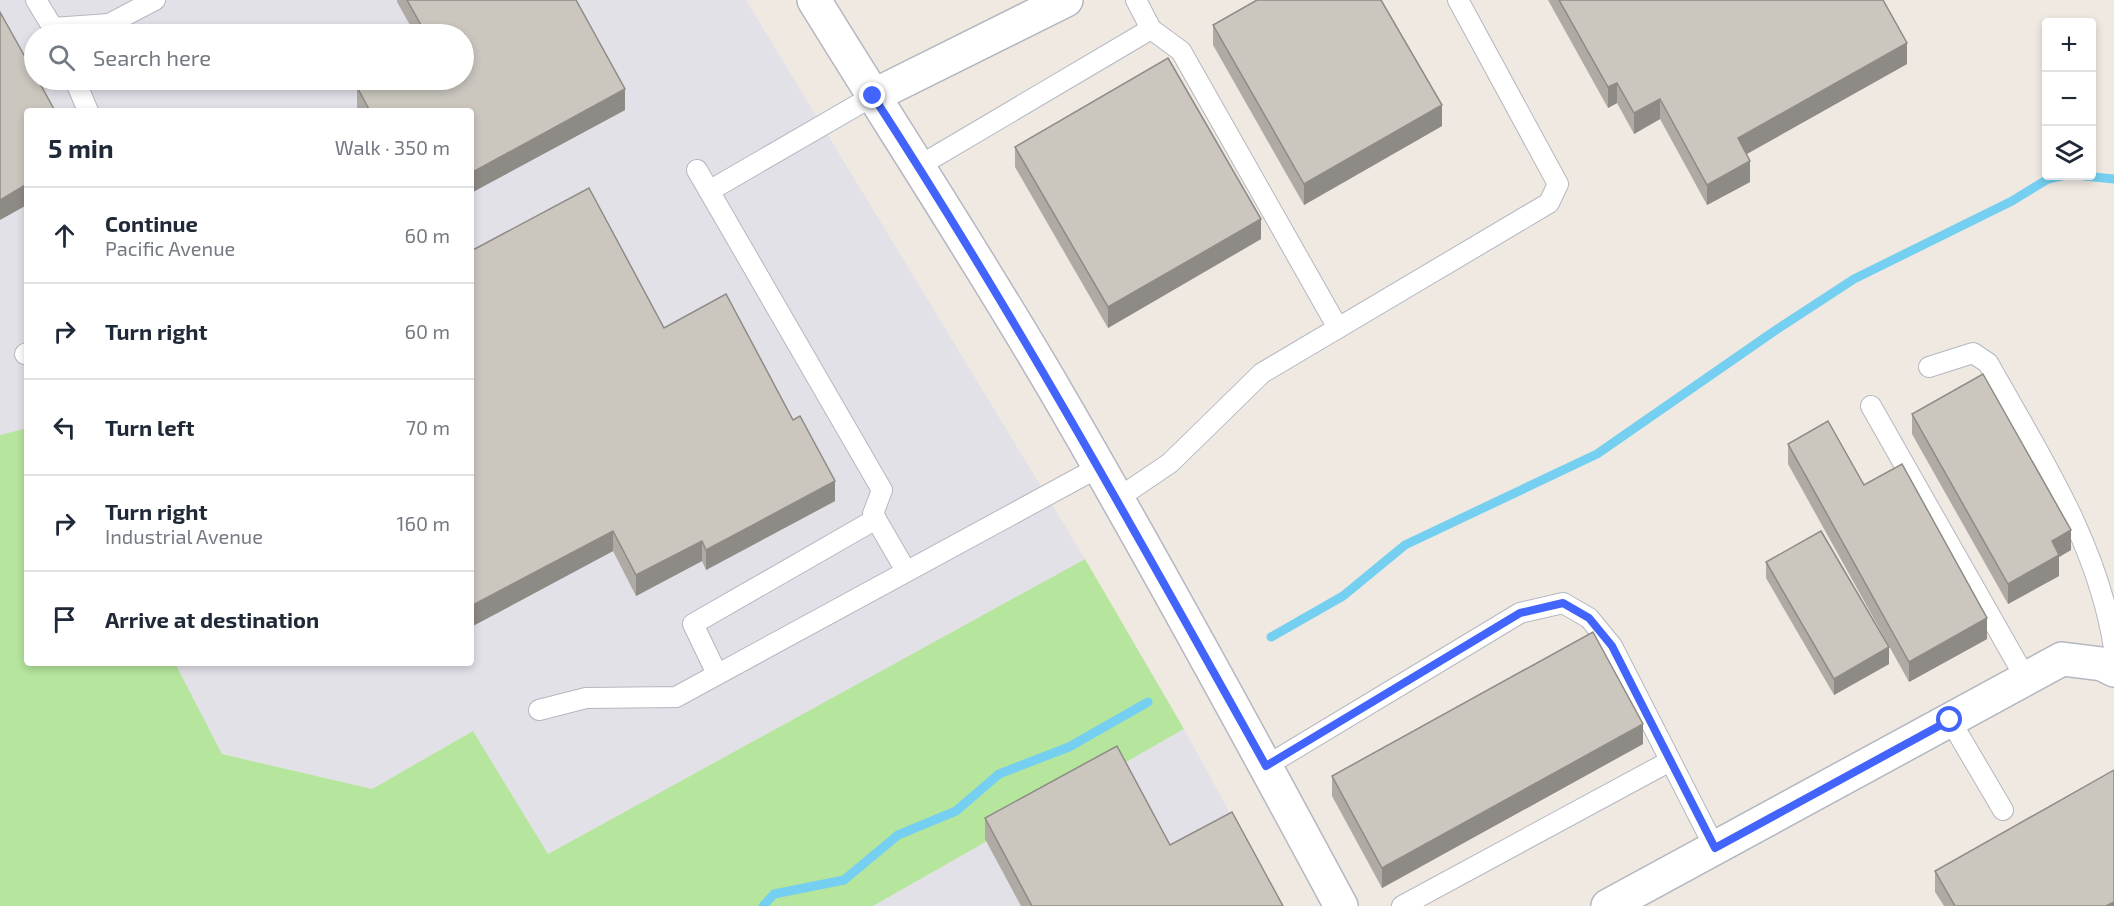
<!DOCTYPE html>
<html lang="en">
<head>
<meta charset="utf-8">
<style>
	:root { --surface:#fff; --page:#f6f6f7; --text:#1f2937; --muted:#747a83; --line:#e0e1e3 }
	body { margin:0; font-family:"Exo 2",sans-serif; background:var(--page); color:var(--text) }
	.controls { position:absolute; right:18px; top:18px; display:grid; overflow:hidden; border-radius:6px; box-shadow:0 3px 9px #0003 }
	.controls button { width:54px; height:54px; display:grid; place-items:center; padding:0; border:0; border-bottom:2px solid var(--line); background:var(--surface); color:var(--text); font:30px sans-serif }
	.stop { position:absolute; width:18px; height:18px; margin:-14px; border:4px solid #4264fb; border-radius:50%; background:#fff }
	.stop.end { background:#4264fb; border-color:#fff; box-shadow:0 2px 6px #0008 }
	.list { margin:0; padding:0; list-style:none }
	h2 { display:flex; justify-content:space-between; align-items:center; height:78px; margin:0; padding:0 24px; font-size:26px }
	h2 small { font-size:20px; font-weight:400; color:var(--muted) }
	.list li { display:grid; grid-template-columns:39px 1fr auto; gap:18px; align-items:center; box-sizing:border-box; height:96px; padding:0 24px; border-top:2px solid var(--line) }
	.list b { display:block; font-size:22px; white-space:nowrap }
	.list p { margin:0; font-size:20px; white-space:nowrap; color:var(--muted) }
	.list em { font-size:20px; font-style:normal; color:var(--muted) }
	.icon { flex:none; width:33px; height:33px; fill:none; stroke:currentColor; stroke-width:2; stroke-linecap:round; stroke-linejoin:round }
	.map { position:relative; flex:none; width:2114px; height:906px; overflow:hidden }
	.search { position:absolute; background:var(--surface); box-shadow:0 3px 9px #0003; left:24px; top:24px; width:450px; height:66px; display:flex; align-items:center; gap:15px; box-sizing:border-box; padding:0 21px; border-radius:33px; color:var(--muted); font-size:22px }
	.panel { position:absolute; background:var(--surface); box-shadow:0 3px 9px #0003; left:24px; top:108px; width:450px; height:558px; border-radius:6px }
	.map>svg:first-child { display:block }
	.industrial { fill:#e3e1e8; fill-rule:evenodd }
	.green { fill:#b6e59e }
	.lines { fill:none; stroke-linecap:round; stroke-linejoin:round }
	.stream { stroke:#75cff0; stroke-width:9 }
	.lane-casing { stroke:#b4b7c1; stroke-width:22 }
	.street-casing { stroke:#b4b7c1; stroke-width:36 }
	.secondary-casing { stroke:#b4b7c1; stroke-width:36 }
	.lane { stroke:#fff; stroke-width:20 }
	.street { stroke:#fff; stroke-width:33 }
	.secondary { stroke:#fff; stroke-width:33 }
	.wall { fill:#afaba4 }
	.shaded-wall { fill:#8e8b86 }
	.building { fill:#cbc7bf; stroke:#8e8b86; stroke-width:1.5 }
	.route { stroke:#4264fb; stroke-width:8 }
</style>
</head>
<body>
<div class="map">
<svg width="2114" height="906" viewBox="0 0 2114 906">
	<rect width="100%" height="100%" fill="#efe9e1"/>
	<!-- industrial -->
	<g class="industrial">
		<path d="M0,0H746L1085,559L548,854L473,731L372,789L222,754L175,663H471V111H27V428L0,435ZM34,34H464V80H34Z"/>
		<polygon points="1184,729 1281,906 873,906"/>
	</g>
	<!-- green -->
	<polygon class="green" points="27,428 27,663 175,663 222,754 372,789 473,731 548,854 1085,559 1184,729 873,906 0,906 0,435"/>
	<g class="lines">
		<!-- stream -->
		<g class="stream">
			<polyline points="2084,176 2114,179"/>
			<polyline points="1271,637 1343,596 1405,545 1597,454 1773,332 1854,279 2012,201 2048,179 2062,176"/>
			<polyline points="763,906 774,894 844,880 898,835 956,811 999,774 1069,747 1148,702"/>
		</g>
		<!-- lane casing -->
		<g class="lane-casing">
			<g id="lane">
				<polyline points="36,0 53,28 109,24 155,0"/>
				<polyline points="1151,29 1181,51 1338,328"/>
				<polyline points="75,80 88,111"/>
				<polyline points="919,166 1151,29 1136,0"/>
				<polyline points="697,170 882,490 873,514 906,571"/>
				<polyline points="709,191 873,96"/>
				<polyline points="25,354 27,353"/>
				<path d="M1929,367L1973,353L1988,363C2039,454 2098,543 2114,648"/>
				<polyline points="1871,406 2026,679"/>
				<polyline points="1117,499 1170,463 1262,373 1549,203 1558,184 1458,0"/>
				<polyline points="717,674 693,624 876,519"/>
				<polyline points="539,710 586,698 676,697 1099,467"/>
				<polyline points="1950,720 2003,810"/>
				<polyline points="1266,766 1520,613 1563,603 1589,618 1612,646 1715,848"/>
				<polyline points="1402,906 1670,761"/>
			</g>
		</g>
		<!-- street casing -->
		<g class="street-casing">
			<g id="street">
				<polyline points="873,96 1066,0"/>
				<polyline points="1608,906 2062,659 2102,664 2114,670"/>
			</g>
		</g>
		<!-- secondary casing -->
		<g class="secondary-casing">
			<path id="secondary" d="M814,0C894,130 978,258 1055,390C1154,560 1248,733 1341,906"/>
		</g>
		<!-- lane -->
		<use href="#lane" class="lane"/>
		<!-- street -->
		<use href="#street" class="street"/>
		<!-- secondary -->
		<use href="#secondary" class="secondary"/>
	</g>
	<!-- wall -->
	<g class="wall">
		<polygon points="397,0 576,0 625,110 471,193 471,111 359,111 357,108 357,87 464,34 415,34 397,2"/>
		<polygon points="1548,0 1883,0 1907,64 1746,154 1750,182 1707,205 1660,119 1634,134 1617,103 1608,108"/>
		<polygon points="1213,25 1442,126 1304,205 1213,45"/>
		<polygon points="1015,147 1261,239 1108,328 1015,167"/>
		<polygon points="664,328 835,501 706,570 702,561 636,596 613,551 471,627"/>
		<polygon points="1912,414 2071,550 2059,557 2059,576 2008,604 1912,434"/>
		<polygon points="1788,444 1864,485 1987,639 1909,682 1788,464"/>
		<polygon points="1766,562 1889,664 1834,695 1766,578"/>
		<polygon points="1643,744 1382,888 1332,796 1332,776"/>
		<polygon points="985,818 1170,845 1283,906 1021,906 985,839"/>
		<polygon points="1935,871 2114,906 1944,906 1935,892"/>
	</g>
	<!-- shaded-wall -->
	<g class="shaded-wall">
		<polygon points="1907,43 1907,64 1738,159 1738,138"/>
		<polygon points="1617,83 1617,103 1608,108 1608,87"/>
		<polygon points="625,89 625,110 471,193 471,173"/>
		<polygon points="1660,99 1660,119 1634,134 1634,113"/>
		<polygon points="1442,105 1442,126 1304,205 1304,184"/>
		<polygon points="1750,161 1750,182 1707,205 1707,185"/>
		<polygon points="27,184 27,205 0,220 0,200"/>
		<polygon points="1261,219 1261,239 1108,328 1108,307"/>
		<polygon points="835,481 835,501 706,570 706,550"/>
		<polygon points="2071,530 2071,550 2059,557 2059,576 2008,604 2008,584 2052,541"/>
		<polygon points="613,531 613,551 471,627 471,606"/>
		<polygon points="702,541 702,561 636,596 636,575"/>
		<polygon points="1987,618 1987,639 1909,682 1909,662"/>
		<polygon points="1889,647 1889,664 1834,695 1834,679"/>
		<polygon points="1643,724 1643,744 1382,888 1382,868"/>
		<polygon points="2114,902 2114,906 2106,906"/>
	</g>
	<!-- building -->
	<g class="building">
		<polygon points="407,0 576,0 625,89 471,173 471,111 370,111 357,87 372,80 464,80 464,34 426,34"/>
		<polygon points="1257,0 1381,0 1442,105 1304,184 1213,25"/>
		<polygon points="1559,0 1883,0 1907,43 1738,138 1750,161 1707,185 1660,99 1634,113 1617,83 1608,87"/>
		<polygon points="0,12 34,73 34,80 38,80 55,111 27,111 27,184 0,200"/>
		<polygon points="1168,58 1261,219 1108,307 1015,147"/>
		<polygon points="589,188 664,328 726,294 793,420 800,416 835,481 706,550 702,541 636,575 613,531 471,606 471,251"/>
		<polygon points="1983,374 2071,530 2052,541 2059,555 2008,584 1912,414"/>
		<polygon points="1828,421 1864,485 1902,464 1987,618 1909,662 1788,444"/>
		<polygon points="1821,531 1889,647 1834,679 1766,562"/>
		<polygon points="1593,632 1643,724 1382,868 1332,776"/>
		<polygon points="1117,746 1170,845 1232,812 1283,906 1032,906 985,818"/>
		<polygon points="2114,770 2114,902 2106,906 1955,906 1935,871"/>
	</g>
	<g class="lines">
		<!-- route -->
		<path class="route" d="M873,96C1014,313 1140,540 1266,766L1520,613L1563,603L1589,618L1612,646L1715,848L1950,720"/>
	</g>
</svg>
<div class="controls">
<button>+</button>
<button>−</button>
<button><svg class="icon" aria-label="layers" viewBox="0 0 24 24"><path d="M12 4l9 5-9 5-9-5zM3 14l9 5 9-5"/></svg></button>
</div>
<div class="stop" style="left:1950px;top:720px"></div>
<div class="stop end" style="left:873px;top:96px"></div>
<div class="search"><svg class="icon" aria-label="search" viewBox="0 0 24 24"><circle cx="10" cy="10" r="6"/><path d="M15 15l6 6"/></svg>Search here</div>
<section class="panel">
<h2>5 min<small>Walk · 350 m</small></h2>
<ul class="list">
<li><svg class="icon" aria-label="ahead" viewBox="0 0 24 24"><path d="M12 20V5M6 11l6-6 6 6"/></svg><div><b>Continue</b><p>Pacific Avenue</p></div><em>60 m</em></li>
<li><svg class="icon" aria-label="right" viewBox="0 0 24 24"><path d="M7 20v-9h11M14 6l5 5-5 5"/></svg><div><b>Turn right</b></div><em>60 m</em></li>
<li><svg class="icon" aria-label="left" viewBox="0 0 24 24"><path d="M17 20v-9H6M10 6l-5 5 5 5"/></svg><div><b>Turn left</b></div><em>70 m</em></li>
<li><svg class="icon" aria-label="right" viewBox="0 0 24 24"><path d="M7 20v-9h11M14 6l5 5-5 5"/></svg><div><b>Turn right</b><p>Industrial Avenue</p></div><em>160 m</em></li>
<li><svg class="icon" aria-label="arrive" viewBox="0 0 24 24"><path d="M6 21V4h12l-3 4 3 4H6"/></svg><div><b>Arrive at destination</b></div></li>
</ul>
</section>
</div>
</body>
</html>
